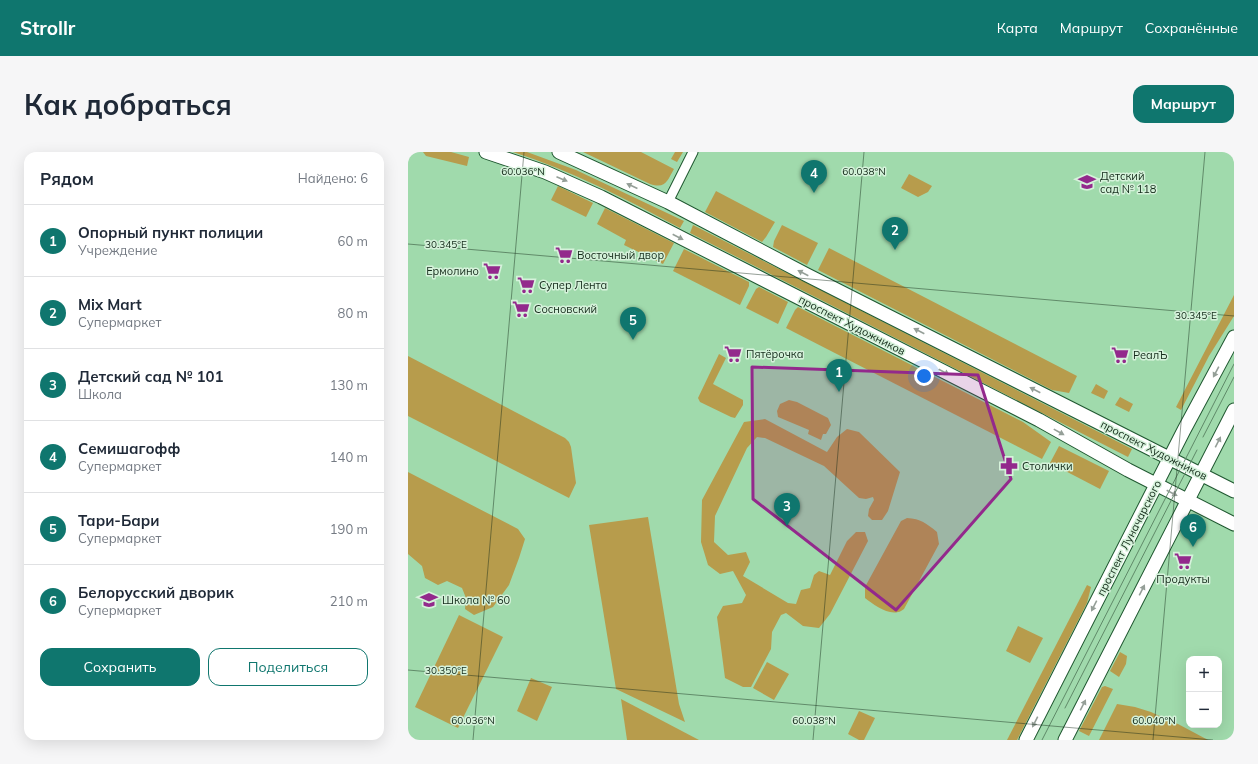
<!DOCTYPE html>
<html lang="ru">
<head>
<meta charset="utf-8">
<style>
	:root { --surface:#fff; --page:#f6f6f7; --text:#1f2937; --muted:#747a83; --line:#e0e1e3; --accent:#0f766e }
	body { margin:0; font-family:Mulish,sans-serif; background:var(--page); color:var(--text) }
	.controls { position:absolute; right:12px; bottom:12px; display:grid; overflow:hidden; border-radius:8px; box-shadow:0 4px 16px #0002 }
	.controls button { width:36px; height:36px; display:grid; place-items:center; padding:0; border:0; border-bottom:1px solid var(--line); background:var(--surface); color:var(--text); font:20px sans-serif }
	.you { position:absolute; left:516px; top:224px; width:14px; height:14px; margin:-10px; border:3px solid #fff; border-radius:50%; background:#1a73e8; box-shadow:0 0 0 6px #1a73e833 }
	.badge { display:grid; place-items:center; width:26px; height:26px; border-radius:50%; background:var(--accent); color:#fff; font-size:13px; font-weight:700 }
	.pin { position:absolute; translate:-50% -33px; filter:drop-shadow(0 1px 2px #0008) }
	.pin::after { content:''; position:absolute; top:21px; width:14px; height:12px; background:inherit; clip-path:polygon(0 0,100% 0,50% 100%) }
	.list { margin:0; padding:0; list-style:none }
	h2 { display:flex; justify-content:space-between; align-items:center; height:52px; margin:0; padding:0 16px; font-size:17px }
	h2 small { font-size:13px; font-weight:400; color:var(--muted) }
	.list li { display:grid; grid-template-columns:26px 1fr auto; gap:12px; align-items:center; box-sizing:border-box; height:72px; padding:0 16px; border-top:1px solid var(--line) }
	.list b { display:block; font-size:15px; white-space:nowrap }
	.list p { margin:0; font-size:13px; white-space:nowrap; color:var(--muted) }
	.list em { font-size:13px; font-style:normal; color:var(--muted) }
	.actions { display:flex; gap:8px; padding:12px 16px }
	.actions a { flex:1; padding:9px 0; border:1px solid var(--accent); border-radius:12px; text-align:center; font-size:14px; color:var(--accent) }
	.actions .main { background:var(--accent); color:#fff }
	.map { position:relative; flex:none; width:826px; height:588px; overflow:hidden; border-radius:12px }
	header { display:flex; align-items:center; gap:24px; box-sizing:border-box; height:56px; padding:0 20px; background:var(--accent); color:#fff }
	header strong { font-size:19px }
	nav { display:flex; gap:22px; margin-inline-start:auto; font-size:14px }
	.intro { display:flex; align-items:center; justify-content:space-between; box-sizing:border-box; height:96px; padding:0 24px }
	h1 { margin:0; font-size:28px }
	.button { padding:10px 18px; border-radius:12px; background:var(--accent); color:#fff; font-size:14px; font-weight:700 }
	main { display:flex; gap:24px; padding:0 24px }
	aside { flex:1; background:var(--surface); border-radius:12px; box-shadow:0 4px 16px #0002 }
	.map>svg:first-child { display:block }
	.green { fill:#b79c4c }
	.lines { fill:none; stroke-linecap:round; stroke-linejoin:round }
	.street-casing { stroke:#205831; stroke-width:11 }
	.secondary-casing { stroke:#205831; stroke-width:15 }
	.street { stroke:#fff; stroke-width:9 }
	.secondary { stroke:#fff; stroke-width:13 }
	.tram { stroke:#5f8968; stroke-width:1 }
	.oneway { fill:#959f98 }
	.marked { fill:#93298c; fill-opacity:0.2; stroke:#93298c; stroke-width:3; stroke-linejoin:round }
	.ticks { fill:none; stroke:#132a19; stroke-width:1; stroke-opacity:0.45 }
	.labels { text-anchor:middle; stroke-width:3; stroke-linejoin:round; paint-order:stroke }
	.poi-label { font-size:11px; fill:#132a19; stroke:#d6f2db; text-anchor:start }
	.street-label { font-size:11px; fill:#132a19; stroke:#d6f2db }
	.ticks-label { font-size:10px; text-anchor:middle; fill:#132a19; stroke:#d6f2db; stroke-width:3; stroke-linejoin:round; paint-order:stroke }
</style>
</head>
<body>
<header>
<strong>Strollr</strong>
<nav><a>Карта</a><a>Маршрут</a><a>Сохранённые</a></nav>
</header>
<div class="intro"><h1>Как добраться</h1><a class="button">Маршрут</a></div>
<main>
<aside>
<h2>Рядом<small>Найдено: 6</small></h2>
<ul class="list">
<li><span class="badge">1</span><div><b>Опорный пункт полиции</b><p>Учреждение</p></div><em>60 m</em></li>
<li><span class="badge">2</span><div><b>Mix Mart</b><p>Супермаркет</p></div><em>80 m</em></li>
<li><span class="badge">3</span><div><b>Детский сад № 101</b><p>Школа</p></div><em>130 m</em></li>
<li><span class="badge">4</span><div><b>Семишагофф</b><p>Супермаркет</p></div><em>140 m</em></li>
<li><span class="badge">5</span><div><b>Тари-Бари</b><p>Супермаркет</p></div><em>190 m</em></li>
<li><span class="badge">6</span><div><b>Белорусский дворик</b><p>Супермаркет</p></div><em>210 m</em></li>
</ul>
<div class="actions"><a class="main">Сохранить</a><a>Поделиться</a></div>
</aside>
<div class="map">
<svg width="826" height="588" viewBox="0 0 826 588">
	<rect width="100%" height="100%" fill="#a0daac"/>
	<!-- green -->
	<g class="green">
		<polygon points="15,0 43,0 61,5 59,14 18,4"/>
		<path d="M105,0H119L168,18L276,69L272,76C218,47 164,19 105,0Z"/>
		<path d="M175,0H233L266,17C259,29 258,37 242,32Z"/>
		<polygon points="267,0 275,0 269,10 263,7"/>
		<polygon points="501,22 524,34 520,40 510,45 493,36"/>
		<polygon points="150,34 185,51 178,65 143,48"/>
		<polygon points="308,39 367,70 358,85 354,90 297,60"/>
		<polygon points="197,56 266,91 255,112 216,93 218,88 189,72"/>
		<polygon points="285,73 724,297 720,305 282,81"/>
		<polygon points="374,73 410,91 399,113 365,95 366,89"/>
		<polygon points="421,96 669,224 661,241 644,238 410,118"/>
		<polygon points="276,97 341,130 341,134 332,153 265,119"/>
		<polygon points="351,135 380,150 370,172 338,156 348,137"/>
		<polygon points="826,143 826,164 801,204 773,258 768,255"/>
		<polygon points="390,155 615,270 643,290 634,307 378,176 387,158"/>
		<polygon points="311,202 318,206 305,232 335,248 335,253 327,266 323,265 292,250 290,246"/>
		<polygon points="0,204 157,286 161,290 163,295 168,331 161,346 0,264"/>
		<polygon points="688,232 700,239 696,247 683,241"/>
		<polygon points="712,245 725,252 721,260 707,253"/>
		<polygon points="381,248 389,250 420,266 423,273 418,282 415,282 413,288 400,282 401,278 370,265 369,259 372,252"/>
		<polygon points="357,267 419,300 429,285 439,277 451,280 492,320 480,359 474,368 464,368 460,364 461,357 466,348 465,345 458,347 451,346 416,314 357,286 349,285 339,296 307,364 306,390 320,403 338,400 342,410 335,424 380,451 388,452 393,438 402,436 406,423 411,419 422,423 439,389 448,380 457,380 460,389 422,462 411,476 395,474 378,461 373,463 364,480 363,497 343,535 335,535 317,526 309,465 315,454 334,451 338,443 325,419 312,422 300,413 293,390 294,348 336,270"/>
		<polygon points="651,294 701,319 692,337 642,311"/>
		<polygon points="0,320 110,377 117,387 111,406 101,433 85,455 66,463 57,457 58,446 54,436 39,429 30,433 17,426 14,414 0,402"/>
		<polygon points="240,365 271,552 277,570 208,537 181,373"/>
		<path d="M499,366C513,367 518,371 529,380L531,392L496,457C494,458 492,460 490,460C479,463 465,452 457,446V435L493,369Z"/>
		<polygon points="679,433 683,435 679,451 609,588 599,588"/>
		<polygon points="51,463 95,485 50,576 7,555"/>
		<polygon points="610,474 635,486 622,511 598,499"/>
		<polygon points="712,500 719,504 718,512 711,525 702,519"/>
		<polygon points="359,510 381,522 366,548 345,536"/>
		<polygon points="123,526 144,535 129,569 109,559"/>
		<polygon points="697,534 705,537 681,584 671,579 694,535"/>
		<polygon points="213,547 291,588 219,588"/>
		<polygon points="709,552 727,555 743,560 760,568 770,572 800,588 691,588"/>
		<polygon points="451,559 467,566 456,588 451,588 440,582"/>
	</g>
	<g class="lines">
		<!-- street casing -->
		<g class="street-casing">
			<polyline id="street" points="260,50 285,0"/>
		</g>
		<!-- secondary casing -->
		<g class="secondary-casing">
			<g id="secondary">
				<polyline points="78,0 137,20 193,45 631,268 720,318 826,372"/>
				<polyline points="151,0 260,50 399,123 826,339"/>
				<polyline points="618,588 776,278 826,185"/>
				<polyline points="657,588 826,258"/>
			</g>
		</g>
		<!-- street -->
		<use href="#street" class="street"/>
		<!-- secondary -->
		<use href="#secondary" class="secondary"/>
		<!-- tram -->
		<g class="tram">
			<polyline points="795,285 826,225"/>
			<polyline points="657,556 789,298"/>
			<polyline points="634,588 826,212"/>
		</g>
	</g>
	<!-- one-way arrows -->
	<defs><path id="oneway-solid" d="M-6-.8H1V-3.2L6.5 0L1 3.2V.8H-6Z"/></defs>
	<g class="oneway">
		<use href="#oneway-solid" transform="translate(154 27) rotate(23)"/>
		<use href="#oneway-solid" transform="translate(224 34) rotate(-155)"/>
		<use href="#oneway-solid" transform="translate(270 85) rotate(27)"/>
		<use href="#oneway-solid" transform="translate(395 121) rotate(-153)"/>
		<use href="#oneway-solid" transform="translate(511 179) rotate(-153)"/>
		<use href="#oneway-solid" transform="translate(536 220) rotate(27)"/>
		<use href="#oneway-solid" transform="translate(808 220) rotate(118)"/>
		<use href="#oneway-solid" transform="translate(627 238) rotate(-153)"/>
		<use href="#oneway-solid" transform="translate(651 280) rotate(29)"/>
		<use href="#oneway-solid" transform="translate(810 290) rotate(-63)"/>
		<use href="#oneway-solid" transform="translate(764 341) rotate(27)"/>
		<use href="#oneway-solid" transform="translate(734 438) rotate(-63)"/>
		<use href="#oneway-solid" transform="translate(686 454) rotate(117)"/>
		<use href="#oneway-solid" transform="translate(675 553) rotate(-63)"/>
		<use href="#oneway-solid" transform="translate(627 570) rotate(117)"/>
	</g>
	<!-- marked area -->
	<path class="marked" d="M344,215L570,223L603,327L488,458L345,347Z"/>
	<!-- ticks -->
	<path class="ticks" d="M0,92L826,164M0,518L805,588M65,588L116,0M405,588L456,0M745,588L797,0"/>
	<!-- icons -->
	<defs>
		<g id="school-bare" transform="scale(1.38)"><path d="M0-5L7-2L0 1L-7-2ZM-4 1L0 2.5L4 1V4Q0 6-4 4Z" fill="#93298c" stroke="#d6f2db" stroke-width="2.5" paint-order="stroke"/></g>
		<g id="supermarket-bare" transform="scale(1.38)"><path d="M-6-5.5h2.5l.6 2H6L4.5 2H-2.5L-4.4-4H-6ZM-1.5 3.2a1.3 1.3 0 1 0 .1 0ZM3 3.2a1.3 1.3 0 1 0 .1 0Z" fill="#93298c" stroke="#d6f2db" stroke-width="2.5" paint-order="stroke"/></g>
		<g id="pharmacy-bare" transform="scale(1.38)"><path d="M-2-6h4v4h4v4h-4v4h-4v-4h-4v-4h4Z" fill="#93298c" stroke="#d6f2db" stroke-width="2.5" paint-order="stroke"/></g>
	</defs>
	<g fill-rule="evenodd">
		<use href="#school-bare" x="679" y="30"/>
		<use href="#supermarket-bare" x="156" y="103"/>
		<use href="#supermarket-bare" x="84" y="119"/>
		<use href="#supermarket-bare" x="118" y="133"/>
		<use href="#supermarket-bare" x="113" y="157"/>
		<use href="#supermarket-bare" x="325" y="202"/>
		<use href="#supermarket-bare" x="712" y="203"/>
		<use href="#pharmacy-bare" x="601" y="314"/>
		<use href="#supermarket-bare" x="775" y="409"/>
		<use href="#school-bare" x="21" y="448"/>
	</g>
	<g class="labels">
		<!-- poi labels -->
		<g class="poi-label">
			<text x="692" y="28">Детский<tspan x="692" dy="13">сад № 118</tspan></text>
			<text x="169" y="107">Восточный двор</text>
			<text x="71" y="123" text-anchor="end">Ермолино</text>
			<text x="131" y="137">Супер Лента</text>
			<text x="126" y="161">Сосновский</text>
			<text x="338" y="206">Пятёрочка</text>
			<text x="725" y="207">РеалЪ</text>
			<text x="614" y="318">Столички</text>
			<text x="775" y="431" text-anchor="middle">Продукты</text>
			<text x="34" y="452">Школа № 60</text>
		</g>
		<!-- street labels -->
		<g class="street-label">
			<text transform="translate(444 173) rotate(27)" y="4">проспект Художников</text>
			<text transform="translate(746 298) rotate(27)" y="4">проспект Художников</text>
			<text transform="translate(721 386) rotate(-63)" y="4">проспект Луначарского</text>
		</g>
	</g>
	<g class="ticks-label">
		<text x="115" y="23">60.036°N</text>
		<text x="456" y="23">60.038°N</text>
		<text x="38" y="96">30.345°E</text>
		<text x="788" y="167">30.345°E</text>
		<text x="38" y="522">30.350°E</text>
		<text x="65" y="572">60.036°N</text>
		<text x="406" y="572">60.038°N</text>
		<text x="746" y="572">60.040°N</text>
	</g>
</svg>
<div class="controls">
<button>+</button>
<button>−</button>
</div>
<div class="you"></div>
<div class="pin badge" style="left:431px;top:240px">1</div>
<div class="pin badge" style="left:487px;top:98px">2</div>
<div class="pin badge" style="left:379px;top:374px">3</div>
<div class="pin badge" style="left:406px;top:41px">4</div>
<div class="pin badge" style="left:225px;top:188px">5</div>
<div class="pin badge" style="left:785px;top:395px">6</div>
</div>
</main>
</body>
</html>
